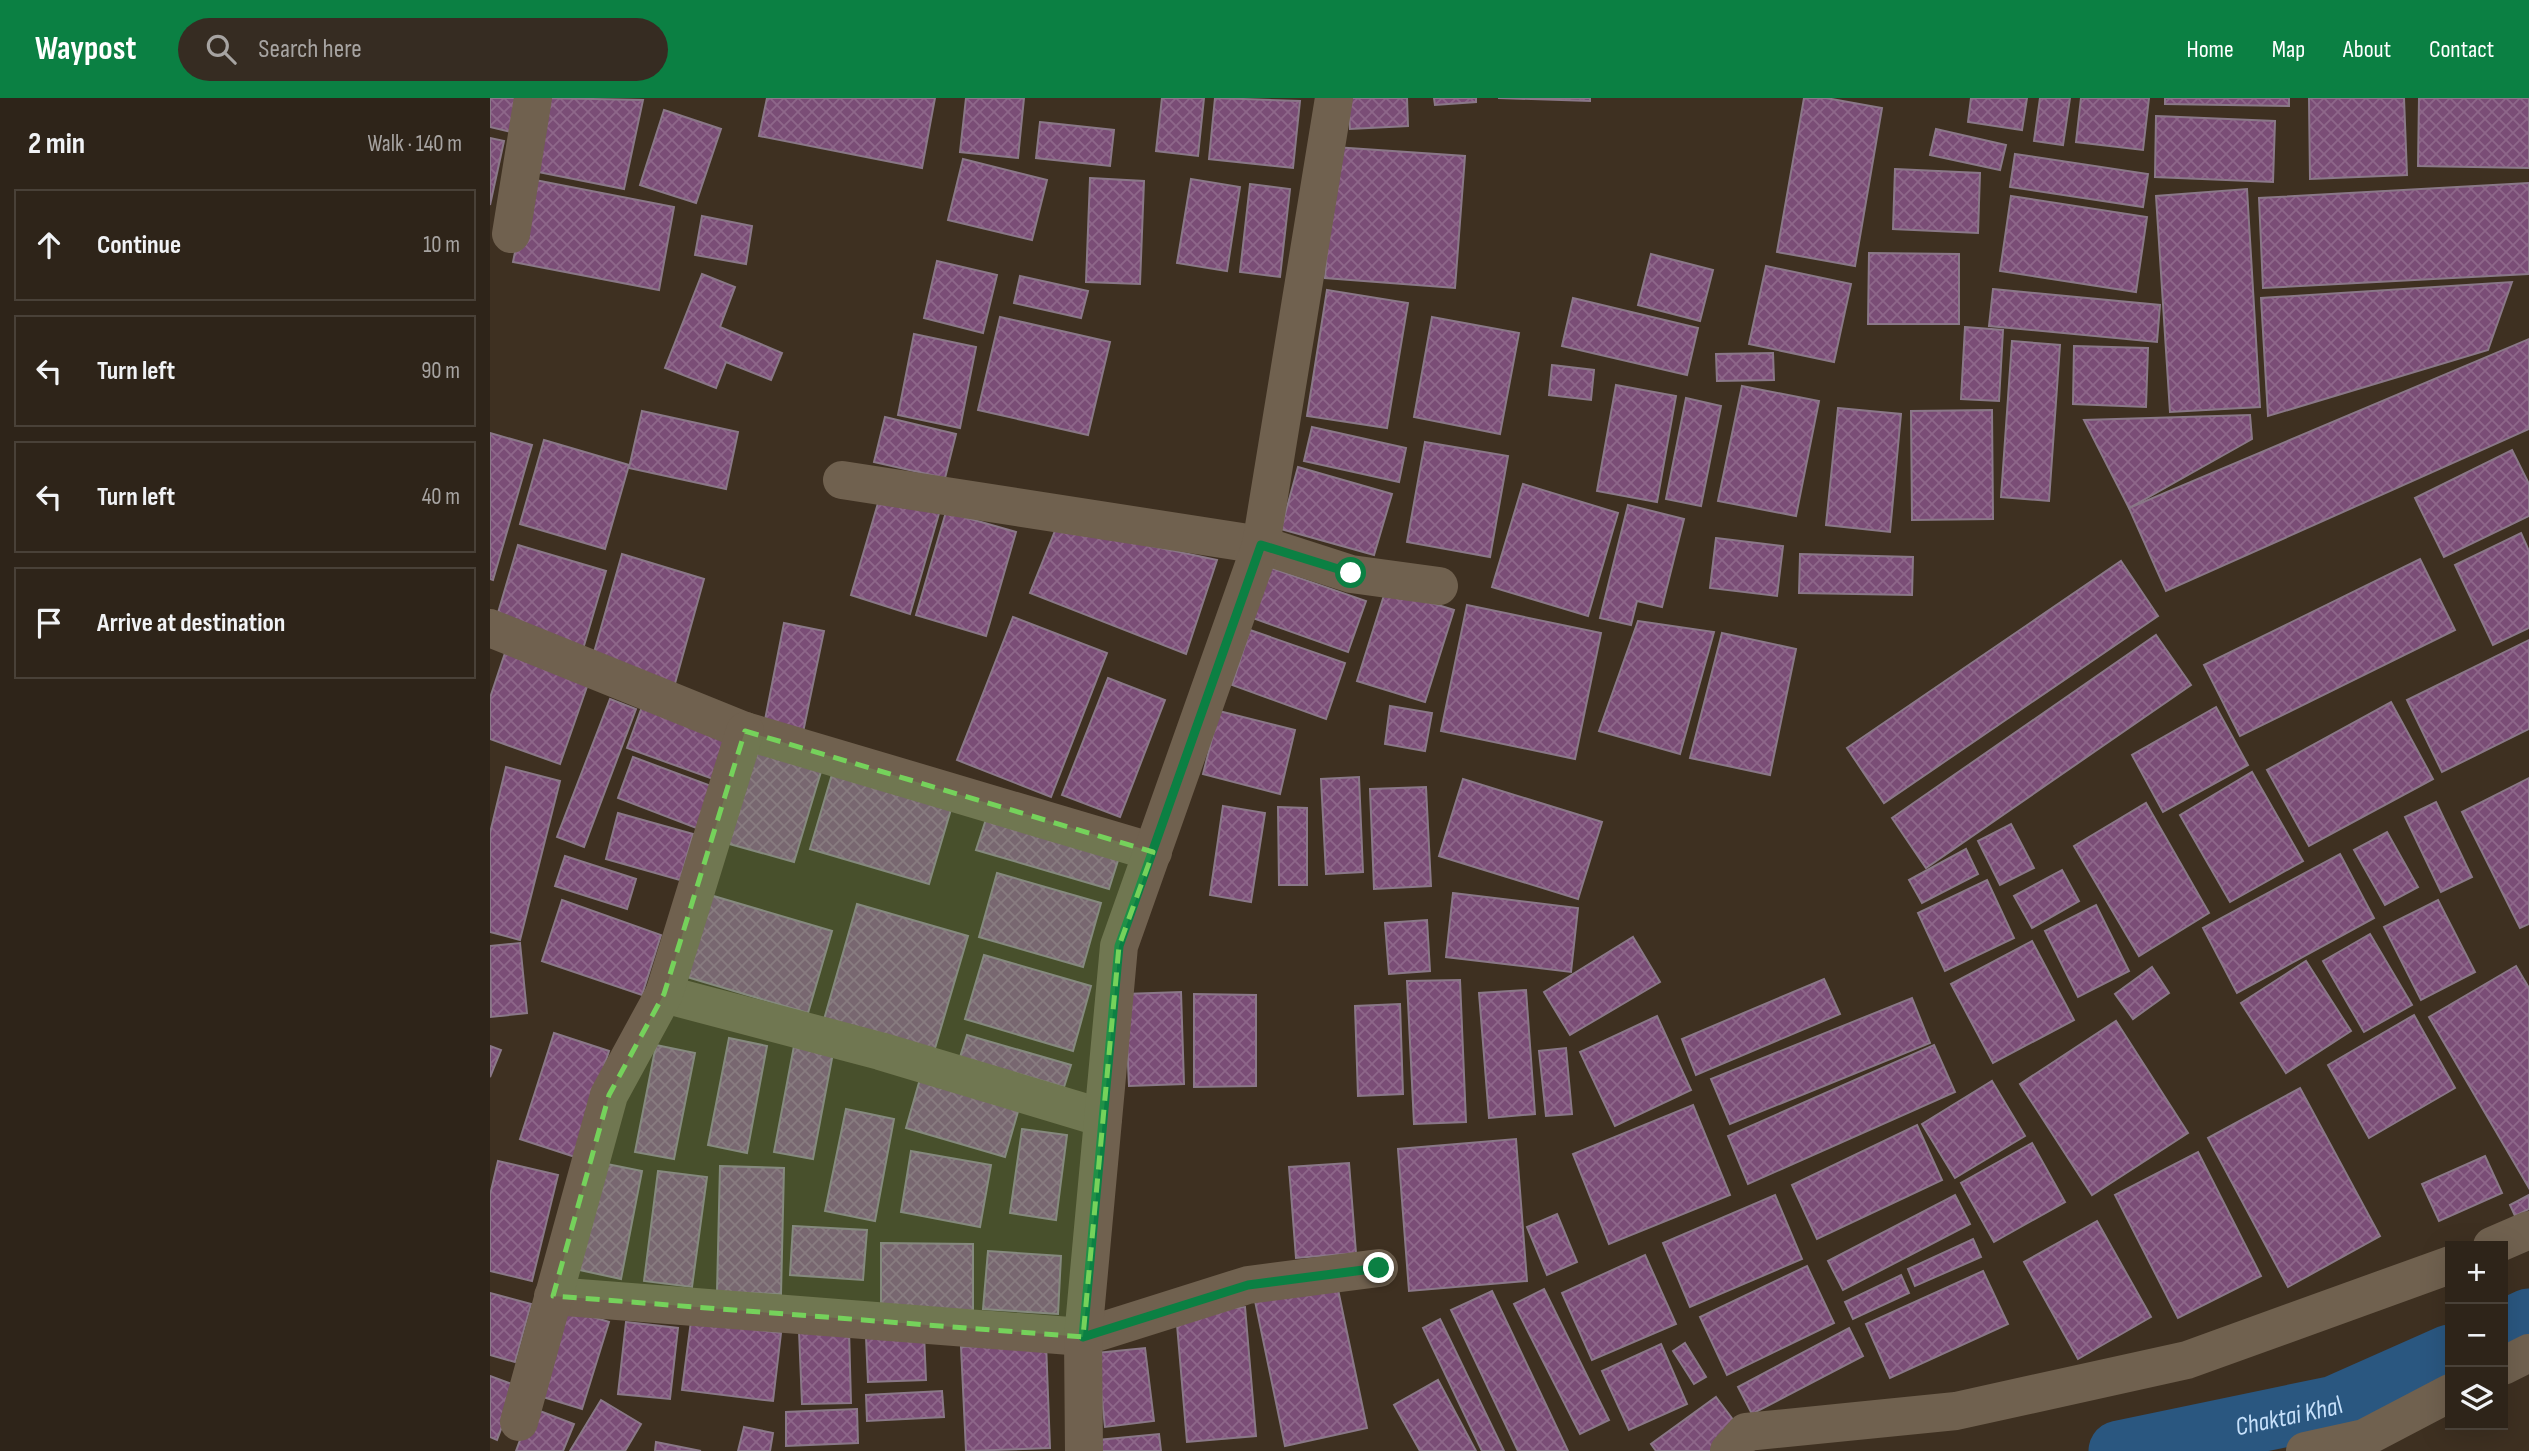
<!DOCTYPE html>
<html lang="en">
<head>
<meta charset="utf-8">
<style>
	:root { --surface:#2e2419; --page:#362c22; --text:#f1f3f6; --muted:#a7a4a2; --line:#494138; --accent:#0b8043 }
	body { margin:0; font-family:"Sofia Sans Condensed",sans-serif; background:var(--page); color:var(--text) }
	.controls { position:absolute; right:21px; bottom:21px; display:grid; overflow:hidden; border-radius:0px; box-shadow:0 7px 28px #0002 }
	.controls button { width:63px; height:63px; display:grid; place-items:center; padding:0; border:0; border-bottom:2px solid var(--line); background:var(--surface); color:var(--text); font:35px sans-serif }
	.stop { position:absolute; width:21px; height:21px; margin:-16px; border:5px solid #0b8043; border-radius:50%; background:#fff }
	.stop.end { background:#0b8043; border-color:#fff; box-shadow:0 2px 7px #0008 }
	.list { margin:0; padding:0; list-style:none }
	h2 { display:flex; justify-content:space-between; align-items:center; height:91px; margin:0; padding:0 28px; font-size:30px }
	h2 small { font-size:23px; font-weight:400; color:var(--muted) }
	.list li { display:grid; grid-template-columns:46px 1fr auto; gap:21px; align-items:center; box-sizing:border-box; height:112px; margin:0 14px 14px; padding:0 14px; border:2px solid var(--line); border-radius:0px }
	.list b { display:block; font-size:26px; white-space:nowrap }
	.list em { font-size:23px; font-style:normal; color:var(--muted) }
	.icon { flex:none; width:38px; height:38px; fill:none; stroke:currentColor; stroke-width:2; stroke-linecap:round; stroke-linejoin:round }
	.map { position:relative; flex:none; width:2039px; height:1353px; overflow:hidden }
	header { display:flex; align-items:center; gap:42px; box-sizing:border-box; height:98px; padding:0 35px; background:var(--accent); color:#fff }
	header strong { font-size:33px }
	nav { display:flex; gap:38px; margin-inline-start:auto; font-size:24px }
	.search { width:490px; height:63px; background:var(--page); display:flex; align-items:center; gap:18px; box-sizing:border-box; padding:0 24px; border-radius:38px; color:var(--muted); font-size:26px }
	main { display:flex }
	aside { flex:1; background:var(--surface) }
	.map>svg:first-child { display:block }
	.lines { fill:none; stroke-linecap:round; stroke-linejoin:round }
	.canal { stroke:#2a5780; stroke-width:61 }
	.building { fill:url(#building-cross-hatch); stroke:#8a7888; stroke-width:2 }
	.minor { stroke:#70614f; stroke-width:38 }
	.route { stroke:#0b8043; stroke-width:9 }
	.marked { fill:#75d25b; fill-opacity:0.2; stroke:#75d25b; stroke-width:5; stroke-dasharray:14 9; stroke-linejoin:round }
	.labels { text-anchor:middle; stroke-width:6; stroke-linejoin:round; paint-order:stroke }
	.water-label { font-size:26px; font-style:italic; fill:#c7e1fb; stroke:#3e3021 }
</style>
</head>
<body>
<header>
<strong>Waypost</strong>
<div class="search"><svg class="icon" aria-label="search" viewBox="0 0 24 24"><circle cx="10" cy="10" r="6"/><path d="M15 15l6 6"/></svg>Search here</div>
<nav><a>Home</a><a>Map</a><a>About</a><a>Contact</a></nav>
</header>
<main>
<aside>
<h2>2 min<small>Walk · 140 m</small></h2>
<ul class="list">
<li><svg class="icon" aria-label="ahead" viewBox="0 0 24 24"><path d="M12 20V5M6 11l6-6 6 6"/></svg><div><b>Continue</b></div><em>10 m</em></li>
<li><svg class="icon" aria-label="left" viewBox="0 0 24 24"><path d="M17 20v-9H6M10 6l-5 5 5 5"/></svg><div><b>Turn left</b></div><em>90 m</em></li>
<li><svg class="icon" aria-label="left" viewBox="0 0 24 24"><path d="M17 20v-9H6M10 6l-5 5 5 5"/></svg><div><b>Turn left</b></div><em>40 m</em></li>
<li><svg class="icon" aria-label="arrive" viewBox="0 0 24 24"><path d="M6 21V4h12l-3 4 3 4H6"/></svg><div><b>Arrive at destination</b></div></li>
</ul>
</aside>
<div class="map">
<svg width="2039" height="1353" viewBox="0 0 2039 1353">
	<defs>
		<pattern id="building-cross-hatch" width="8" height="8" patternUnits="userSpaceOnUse" patternTransform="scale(1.75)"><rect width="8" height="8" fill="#7a4d76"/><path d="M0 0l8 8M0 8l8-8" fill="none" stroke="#8e678a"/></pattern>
	</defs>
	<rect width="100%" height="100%" fill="#3e3021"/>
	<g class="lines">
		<!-- canal -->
		<g class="canal">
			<polyline points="2013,1233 2039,1221"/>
			<path id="s1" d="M1629,1353L1845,1308L1960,1257"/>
		</g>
	</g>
	<!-- building -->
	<g class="building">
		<polygon points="0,0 28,0 21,34 0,29"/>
		<polygon points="52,0 153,2 134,91 38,72"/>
		<polygon points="277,0 445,0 432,70 269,38"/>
		<polygon points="476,0 534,0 528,60 470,54"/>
		<polygon points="672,0 714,0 708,58 666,53"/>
		<polygon points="725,0 810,3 803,70 719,61"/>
		<polygon points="858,0 917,0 918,28 860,31"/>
		<polygon points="944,0 986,0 986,4 945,7"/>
		<polygon points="1008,0 1100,0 1100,3"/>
		<polygon points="1314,0 1336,0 1392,10 1365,168 1287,154"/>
		<polygon points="1481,0 1537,0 1532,32 1478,24"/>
		<polygon points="1550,0 1580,0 1573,47 1544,43"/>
		<polygon points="1591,0 1659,0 1653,52 1586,44"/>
		<polygon points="1675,0 1799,0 1799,8 1675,6"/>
		<polygon points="1819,0 1914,0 1917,77 1820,81"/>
		<polygon points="1929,0 2039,0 2039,70 1928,68"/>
		<polygon points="174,12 231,31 206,105 150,87"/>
		<polygon points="1666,18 1785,23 1783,84 1665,79"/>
		<polygon points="550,24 624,32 620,68 546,60"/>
		<polygon points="1446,31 1516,47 1510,72 1440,57"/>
		<polygon points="0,40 14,43 0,107"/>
		<polygon points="844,49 975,58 965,190 835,180"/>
		<polygon points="1525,56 1658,76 1653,109 1520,89"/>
		<polygon points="473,61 557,82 542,142 458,122"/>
		<polygon points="1405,71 1490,75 1488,135 1403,131"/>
		<polygon points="600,80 654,83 650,186 596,184"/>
		<polygon points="40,81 184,109 169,192 23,164"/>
		<polygon points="701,81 750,89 737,173 687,165"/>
		<polygon points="2039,85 2039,176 1773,190 1769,100"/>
		<polygon points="760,86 800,91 790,179 750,174"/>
		<polygon points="1757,91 1770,309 1680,314 1666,98"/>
		<polygon points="1521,98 1657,119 1646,194 1510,173"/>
		<polygon points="212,118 262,128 256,166 205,157"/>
		<polygon points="1379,155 1469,156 1469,226 1378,226"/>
		<polygon points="1161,156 1223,172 1210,223 1148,207"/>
		<polygon points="447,163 507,177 493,235 434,220"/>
		<polygon points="1276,168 1361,186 1344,264 1259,246"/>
		<polygon points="212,176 245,189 230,229 292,255 281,282 236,264 226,290 175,270"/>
		<polygon points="530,178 598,193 591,220 524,205"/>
		<polygon points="2022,184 1998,252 1778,318 1771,200"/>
		<polygon points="1503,191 1670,207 1667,244 1499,228"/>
		<polygon points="837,192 918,205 897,330 817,318"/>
		<polygon points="1083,200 1208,230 1197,277 1072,248"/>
		<polygon points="510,219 620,244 598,337 488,312"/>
		<polygon points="942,219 1029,235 1010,336 924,319"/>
		<polygon points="1475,229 1513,232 1509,303 1471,301"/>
		<polygon points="424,236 486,249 470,330 408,317"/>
		<polygon points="2039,241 2039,331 1676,493 1639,410"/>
		<polygon points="1522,243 1570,247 1559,403 1511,399"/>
		<polygon points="1584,248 1658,250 1656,309 1583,306"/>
		<polygon points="1283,255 1284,282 1227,283 1226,256"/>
		<polygon points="1062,267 1104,272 1101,302 1059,297"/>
		<polygon points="1126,287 1186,298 1167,404 1107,393"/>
		<polygon points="1252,288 1329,303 1306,418 1228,403"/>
		<polygon points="1196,300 1231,308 1211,408 1176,401"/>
		<polygon points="1348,310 1411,316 1400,434 1336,427"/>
		<polygon points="1502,312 1503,421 1422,422 1421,313"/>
		<polygon points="152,313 248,334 236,391 139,370"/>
		<polygon points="1760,317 1762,341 1639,410 1594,322"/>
		<polygon points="395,319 466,336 455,380 384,364"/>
		<polygon points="822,329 916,350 909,384 814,363"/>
		<polygon points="0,335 42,347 3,482 0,481"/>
		<polygon points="54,342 139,367 115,451 30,426"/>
		<polygon points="935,344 1018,358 1000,459 917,444"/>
		<polygon points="2022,352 2039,386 2039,418 1954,459 1925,400"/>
		<polygon points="808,369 902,396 884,457 791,431"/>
		<polygon points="1033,386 1128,415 1098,518 1002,489"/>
		<polygon points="391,395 450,412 420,516 361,497"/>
		<polygon points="1138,407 1194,421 1172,509 1147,503 1141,527 1110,520"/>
		<polygon points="456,414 526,434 496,538 426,517"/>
		<polygon points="567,428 727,462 696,556 540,495"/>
		<polygon points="2031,435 2039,453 2039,530 2003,547 1965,467"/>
		<polygon points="1226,440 1293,448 1287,498 1220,490"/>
		<polygon points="28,447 116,473 93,551 5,525"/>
		<polygon points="132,456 214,481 184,589 101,565"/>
		<polygon points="1310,456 1423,459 1422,497 1309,495"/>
		<polygon points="1930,461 1965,532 1750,638 1714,567"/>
		<polygon points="1631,463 1668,518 1394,705 1357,650"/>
		<polygon points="775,468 876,503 858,554 757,518"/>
		<polygon points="896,491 964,512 935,604 867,583"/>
		<polygon points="977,507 1111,535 1085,661 951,633"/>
		<polygon points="523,519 617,555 561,699 467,662"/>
		<polygon points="1148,523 1224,534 1190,656 1109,633"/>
		<polygon points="294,525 334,533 312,639 273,632"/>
		<polygon points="760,532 855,565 836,621 742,587"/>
		<polygon points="1232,535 1306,551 1280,677 1200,660"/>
		<polygon points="1666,537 1701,587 1436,770 1402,720"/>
		<polygon points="2039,542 2039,631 1952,674 1917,602"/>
		<polygon points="15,555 99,583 70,666 0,641 0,600"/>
		<polygon points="618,580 675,602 630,719 572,697"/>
		<polygon points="120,601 146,611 94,749 67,739"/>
		<polygon points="1901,604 1943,681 1819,748 1777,672"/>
		<polygon points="153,606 241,636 226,682 137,650"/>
		<polygon points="900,608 942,615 935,653 895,646"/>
		<polygon points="1726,609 1758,667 1673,714 1642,657"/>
		<polygon points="729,613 805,632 790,696 713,676"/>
		<polygon points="265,647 333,667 304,764 236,745"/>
		<polygon points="143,659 224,689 209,731 128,700"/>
		<polygon points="16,669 70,683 30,842 0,834 0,735"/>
		<polygon points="343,673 462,708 439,786 320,751"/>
		<polygon points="1762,674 1813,763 1740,804 1690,717"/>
		<polygon points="869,679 873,774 836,776 831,681"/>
		<polygon points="2039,680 2039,826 2030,830 1972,714"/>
		<polygon points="973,681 1112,724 1088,801 949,758"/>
		<polygon points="936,689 941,788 884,791 880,691"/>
		<polygon points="1946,704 1982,779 1951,794 1915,719"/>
		<polygon points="1656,705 1719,815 1649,858 1584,748"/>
		<polygon points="733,708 775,715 761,804 720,797"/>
		<polygon points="788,709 817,710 817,787 789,787"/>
		<polygon points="128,715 203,736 190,782 116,761"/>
		<polygon points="498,715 631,753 619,791 486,752"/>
		<polygon points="1521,726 1544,770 1510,787 1488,743"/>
		<polygon points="1897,734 1928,789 1895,807 1864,752"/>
		<polygon points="1476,751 1488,776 1432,805 1419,782"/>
		<polygon points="1850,756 1884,820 1747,895 1713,830"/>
		<polygon points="75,758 146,781 137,811 65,788"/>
		<polygon points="1572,772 1589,803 1542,830 1524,798"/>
		<polygon points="507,775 611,805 593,869 489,839"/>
		<polygon points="1497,782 1524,840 1455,873 1428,815"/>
		<polygon points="210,794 342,833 318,915 187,876"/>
		<polygon points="963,795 1088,810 1081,874 956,859"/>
		<polygon points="72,802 171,837 152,897 52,863"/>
		<polygon points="1948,802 1985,874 1931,902 1894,829"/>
		<polygon points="367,806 478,838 443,957 333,925"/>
		<polygon points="1606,807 1639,873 1588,899 1555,833"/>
		<polygon points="937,822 940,873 899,876 895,825"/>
		<polygon points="1880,836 1922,907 1874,934 1833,863"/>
		<polygon points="1143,839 1170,884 1080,937 1054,894"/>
		<polygon points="1542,843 1584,922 1503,965 1461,886"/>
		<polygon points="30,845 37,915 1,919 0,848"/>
		<polygon points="494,857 601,888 583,953 475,921"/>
		<polygon points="1816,863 1861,933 1796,975 1751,905"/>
		<polygon points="2026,868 2039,890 2039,1090 1939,919"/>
		<polygon points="1662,869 1679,895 1643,921 1625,896"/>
		<polygon points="1334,881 1350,916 1206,977 1192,941"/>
		<polygon points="970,882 976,1024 924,1026 917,883"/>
		<polygon points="1036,892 1045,1016 999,1020 989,895"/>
		<polygon points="691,894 694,986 639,988 635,896"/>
		<polygon points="704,896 766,897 766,988 704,989"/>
		<polygon points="1422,900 1440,945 1240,1026 1221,981"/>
		<polygon points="910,906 913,996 868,998 865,908"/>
		<polygon points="1924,917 1965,990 1879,1040 1838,967"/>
		<polygon points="1167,918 1201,992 1125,1028 1090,954"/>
		<polygon points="1626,923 1698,1035 1602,1097 1530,986"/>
		<polygon points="64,935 119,953 85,1059 30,1041"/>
		<polygon points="477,937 581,967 574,989 470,959"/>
		<polygon points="239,940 277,948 257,1055 218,1047"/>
		<polygon points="166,947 205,955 184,1061 145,1054"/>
		<polygon points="1444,947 1465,994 1258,1086 1238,1038"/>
		<polygon points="0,948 11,952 0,979"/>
		<polygon points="304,948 343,955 323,1061 284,1054"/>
		<polygon points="1076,950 1082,1016 1056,1018 1049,953"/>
		<polygon points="432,974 531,1003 515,1059 416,1030"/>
		<polygon points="1502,983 1535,1038 1465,1080 1432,1026"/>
		<polygon points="1810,990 1890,1138 1798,1189 1718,1040"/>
		<polygon points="1203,1007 1240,1097 1119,1146 1083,1056"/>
		<polygon points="356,1011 404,1021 385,1123 335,1113"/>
		<polygon points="1427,1027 1452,1082 1327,1141 1302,1087"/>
		<polygon points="532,1031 577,1037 566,1122 520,1115"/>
		<polygon points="1026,1041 1037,1183 919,1193 908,1051"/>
		<polygon points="1542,1045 1575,1104 1504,1144 1471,1085"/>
		<polygon points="421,1053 501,1067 490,1129 411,1114"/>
		<polygon points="1708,1054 1771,1178 1688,1220 1625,1097"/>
		<polygon points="1995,1058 2012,1095 1949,1123 1932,1086"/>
		<polygon points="8,1063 68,1077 42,1183 0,1173 0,1097"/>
		<polygon points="107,1064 152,1073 131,1181 85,1171"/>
		<polygon points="859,1065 866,1155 806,1160 799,1069"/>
		<polygon points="230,1068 294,1070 291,1196 227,1194"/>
		<polygon points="168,1073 217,1079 202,1189 154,1183"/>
		<polygon points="1285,1097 1312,1161 1200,1209 1173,1145"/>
		<polygon points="1465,1097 1480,1126 1353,1192 1338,1163"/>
		<polygon points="2039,1097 2039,1111 2025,1118 2020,1107"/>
		<polygon points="1067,1116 1087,1164 1057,1177 1037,1129"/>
		<polygon points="1607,1123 1661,1219 1588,1261 1534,1164"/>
		<polygon points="303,1128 377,1132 373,1182 300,1177"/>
		<polygon points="1483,1141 1491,1159 1425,1188 1418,1171"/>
		<polygon points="391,1145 483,1146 483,1212 391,1213"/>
		<polygon points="498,1153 571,1158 568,1216 493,1211"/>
		<polygon points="1155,1157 1186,1226 1102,1262 1072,1195"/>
		<polygon points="1317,1168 1344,1225 1237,1277 1210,1219"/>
		<polygon points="1493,1173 1518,1226 1400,1280 1376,1226"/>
		<polygon points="1411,1177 1419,1195 1363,1221 1355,1204"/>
		<polygon points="846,1182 877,1330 795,1348 764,1198"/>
		<polygon points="1054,1191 1119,1322 1090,1336 1024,1206"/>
		<polygon points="1002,1193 1078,1353 1028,1353 961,1212"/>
		<polygon points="0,1195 41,1206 25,1264 0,1257"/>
		<polygon points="67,1208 119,1224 92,1311 40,1295"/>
		<polygon points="755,1209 766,1338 697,1344 686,1215"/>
		<polygon points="950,1221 1014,1353 992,1353 933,1230"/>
		<polygon points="201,1223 291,1235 283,1303 192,1292"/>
		<polygon points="136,1224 188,1230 180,1301 128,1296"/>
		<polygon points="1359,1230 1373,1258 1262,1316 1248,1289"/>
		<polygon points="359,1231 361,1305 312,1306 309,1233"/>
		<polygon points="434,1236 436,1282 378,1284 376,1239"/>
		<polygon points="556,1244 560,1350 476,1353 471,1249"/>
		<polygon points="1195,1245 1216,1279 1204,1286 1183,1253"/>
		<polygon points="1171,1246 1197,1306 1139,1332 1112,1273"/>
		<polygon points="655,1250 664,1323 615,1329 607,1255"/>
		<polygon points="0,1278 27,1288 7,1342 0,1339"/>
		<polygon points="948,1282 986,1353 930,1353 904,1307"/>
		<polygon points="452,1293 454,1319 377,1323 376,1297"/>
		<polygon points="1226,1299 1250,1331 1221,1353 1166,1353 1161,1346"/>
		<polygon points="111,1302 151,1326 135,1353 80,1353"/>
		<polygon points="42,1310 84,1326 73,1353 26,1353"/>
		<polygon points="367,1311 368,1345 296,1348 296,1314"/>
		<polygon points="254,1329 283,1335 280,1353 248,1353"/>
		<polygon points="669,1336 671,1353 609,1353 608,1342"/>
		<polygon points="166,1344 211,1353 165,1353"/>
	</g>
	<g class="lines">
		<!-- minor -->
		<g class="minor">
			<polyline points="21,136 43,0"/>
			<polyline points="352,382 771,447 861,476 949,488"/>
			<polyline points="0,530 255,633 663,754"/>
			<polyline points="174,896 390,953 613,1020"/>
			<polyline points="2002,1148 2039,1132"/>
			<polyline points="63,1198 593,1239 758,1187 889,1170"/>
			<polyline points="2013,1268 2039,1255"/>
			<polyline points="29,1324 119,997 174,896 255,633"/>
			<polyline points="594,1353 593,1239 629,848 771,447 844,0"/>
			<polyline points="1239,1353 1256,1334 1466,1313 1697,1262 1960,1167"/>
			<polyline points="1815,1353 1874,1340 1960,1295"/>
		</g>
	</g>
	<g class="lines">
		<!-- route -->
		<polyline class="route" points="861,475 771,447 629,848 593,1239 758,1187 889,1170"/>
	</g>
	<!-- marked area -->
	<path class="marked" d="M255,633L663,754L629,848L593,1239L63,1198L119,997L174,896Z"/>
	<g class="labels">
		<!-- water labels -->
		<g class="water-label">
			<text dy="9" stroke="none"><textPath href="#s1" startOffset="173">Chaktai Khal</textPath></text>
		</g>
	</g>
</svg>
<div class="controls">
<button>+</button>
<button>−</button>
<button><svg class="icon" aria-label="layers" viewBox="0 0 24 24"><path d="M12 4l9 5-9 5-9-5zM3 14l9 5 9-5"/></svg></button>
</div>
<div class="stop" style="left:861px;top:475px"></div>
<div class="stop end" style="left:889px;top:1170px"></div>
</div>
</main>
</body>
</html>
